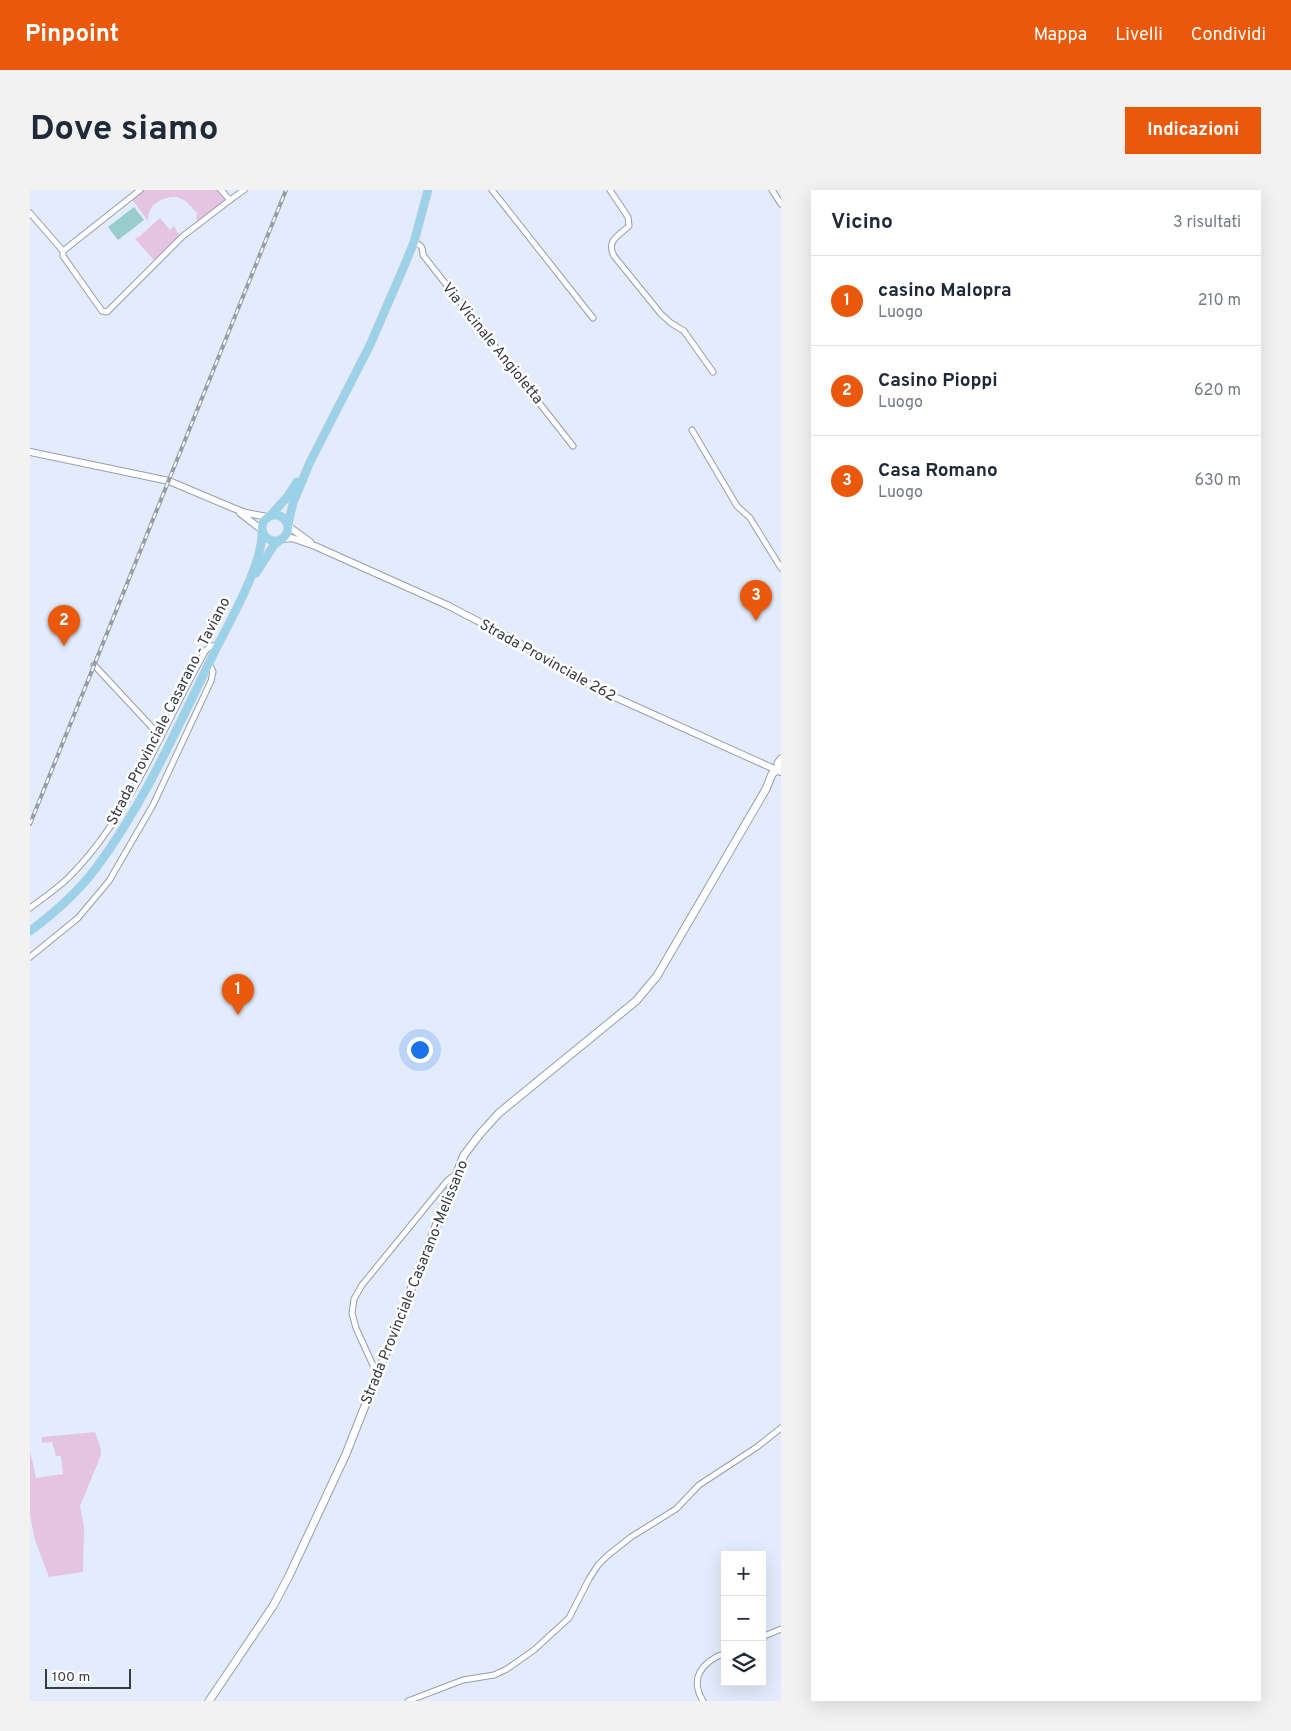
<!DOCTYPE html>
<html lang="it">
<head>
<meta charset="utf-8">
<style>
	:root { --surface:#fff; --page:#f2f2f3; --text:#1f2937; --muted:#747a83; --line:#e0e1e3; --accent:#ea580c }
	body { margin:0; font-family:Overpass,sans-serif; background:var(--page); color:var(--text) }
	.controls { position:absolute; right:15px; bottom:15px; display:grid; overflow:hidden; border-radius:0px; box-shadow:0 5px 20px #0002 }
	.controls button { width:45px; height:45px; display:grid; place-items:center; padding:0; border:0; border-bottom:1px solid var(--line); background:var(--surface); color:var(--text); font:25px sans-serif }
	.scale { position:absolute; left:15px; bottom:12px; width:86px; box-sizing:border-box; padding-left:5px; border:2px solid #383c42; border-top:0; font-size:14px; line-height:18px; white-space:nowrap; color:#383c42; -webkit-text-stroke:4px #fff; paint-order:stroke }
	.you { position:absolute; left:389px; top:859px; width:18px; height:18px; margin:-12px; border:4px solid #fff; border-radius:50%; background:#1a73e8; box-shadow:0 0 0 8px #1a73e833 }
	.badge { display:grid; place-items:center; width:32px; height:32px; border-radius:50%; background:var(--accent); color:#fff; font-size:16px; font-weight:700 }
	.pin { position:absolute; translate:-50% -41px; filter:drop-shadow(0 1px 2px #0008) }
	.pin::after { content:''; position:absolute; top:26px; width:18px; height:15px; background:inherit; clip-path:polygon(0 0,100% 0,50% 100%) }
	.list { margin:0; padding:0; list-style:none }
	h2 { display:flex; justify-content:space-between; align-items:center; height:65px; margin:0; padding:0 20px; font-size:21px }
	h2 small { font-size:16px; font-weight:400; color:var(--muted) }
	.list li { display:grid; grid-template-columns:32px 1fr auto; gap:15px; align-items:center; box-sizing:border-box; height:90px; padding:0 20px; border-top:1px solid var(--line) }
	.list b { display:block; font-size:19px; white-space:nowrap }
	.list p { margin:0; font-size:16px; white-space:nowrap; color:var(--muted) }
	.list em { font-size:16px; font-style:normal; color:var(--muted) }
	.icon { flex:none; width:28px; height:28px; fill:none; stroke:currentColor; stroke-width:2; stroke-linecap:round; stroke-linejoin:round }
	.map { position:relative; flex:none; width:751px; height:1511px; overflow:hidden; border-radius:0px }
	header { display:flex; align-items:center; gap:30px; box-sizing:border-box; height:70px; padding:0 25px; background:var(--accent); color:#fff }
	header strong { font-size:24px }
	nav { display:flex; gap:28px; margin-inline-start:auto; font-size:18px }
	.intro { display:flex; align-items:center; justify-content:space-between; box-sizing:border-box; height:120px; padding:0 30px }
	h1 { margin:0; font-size:35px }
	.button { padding:12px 22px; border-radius:0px; background:var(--accent); color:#fff; font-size:18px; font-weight:700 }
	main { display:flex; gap:30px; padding:0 30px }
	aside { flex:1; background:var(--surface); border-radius:0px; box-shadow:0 5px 20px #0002 }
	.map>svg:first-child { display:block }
	.green { fill:#e4c4e0 }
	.water { fill:#98cccd }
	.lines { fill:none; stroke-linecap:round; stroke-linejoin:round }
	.minor-casing { stroke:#969eae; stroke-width:7 }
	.tertiary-casing { stroke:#969eae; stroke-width:8 }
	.secondary-casing { stroke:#969eae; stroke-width:9 }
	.primary-casing { stroke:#cfd0d2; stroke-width:9 }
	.minor { stroke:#fff; stroke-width:5 }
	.tertiary { stroke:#fff; stroke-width:6 }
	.secondary { stroke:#fff; stroke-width:7 }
	.primary { stroke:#9cd1ea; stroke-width:8 }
	.rail-casing { stroke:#969ca8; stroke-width:4 }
	.rail { stroke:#fff; stroke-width:2; stroke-dasharray:5.5; stroke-linecap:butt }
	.labels { text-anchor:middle; stroke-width:5; stroke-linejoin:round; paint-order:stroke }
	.street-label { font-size:15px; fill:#383c42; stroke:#fff }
</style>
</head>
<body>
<header>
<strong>Pinpoint</strong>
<nav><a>Mappa</a><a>Livelli</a><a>Condividi</a></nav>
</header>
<div class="intro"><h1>Dove siamo</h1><a class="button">Indicazioni</a></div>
<main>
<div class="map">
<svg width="751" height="1511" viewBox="0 0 751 1511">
	<rect width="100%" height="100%" fill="#e3ecfc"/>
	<!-- green -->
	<g class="green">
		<path d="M112,0H187L195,8V11L169,31L166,29L167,23C162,18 158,12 152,9C142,3 122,11 119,23C118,25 118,28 118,31L101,8Z"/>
		<polygon points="130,28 140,40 144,36 150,47 125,71 105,49 110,46"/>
		<polygon points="65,1242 71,1259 71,1265 50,1316 54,1337 53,1382 19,1387 5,1350 0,1325 0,1261 6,1288 33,1284 31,1266 26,1266 22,1252 12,1253 12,1247"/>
	</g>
	<!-- water -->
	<polygon class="water" points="104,17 114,30 88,50 78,37"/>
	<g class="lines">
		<!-- minor casing -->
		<g class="minor-casing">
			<g id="minor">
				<polyline points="191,0 200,10 214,0"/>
				<polyline points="462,0 563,128"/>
				<path d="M580,0L598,27L599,36C588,46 576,51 584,66L631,124L641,133L654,141L683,182"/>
				<polyline points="742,0 751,14"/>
				<polyline points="0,23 33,61 110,0"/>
				<path d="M384,52C391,55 393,57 393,65L543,256"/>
				<polyline points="33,61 33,66 72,121 77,122 153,46 200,10"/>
				<polyline points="662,240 707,316 720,328 751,378"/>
				<polyline points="64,475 131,547"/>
				<path d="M0,718C12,709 25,700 36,690C101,627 132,537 176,460L181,456L188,455"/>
				<polyline points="0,767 48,728 79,691 123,615 181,491 183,482 179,473"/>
				<polyline points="347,1184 326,1138 322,1123 324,1109 332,1095 417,991 426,984"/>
				<polyline points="732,1447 751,1439"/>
				<polyline points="378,1511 433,1490 464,1485 477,1479 504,1460 539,1428 559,1389 568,1375 577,1366 601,1347 646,1319 669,1295 727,1257 751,1238"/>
				<path d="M673,1511C659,1488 672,1472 695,1463"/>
			</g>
		</g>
		<!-- tertiary casing -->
		<g class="tertiary-casing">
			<g id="tertiary">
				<polyline points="0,262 139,291 203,318 216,323 238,327"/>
				<polyline points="210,323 232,340"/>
				<polyline points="258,336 280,352"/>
				<polyline points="253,349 262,348 285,356 419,416 484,450 567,499 751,582"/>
			</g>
		</g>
		<!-- secondary casing -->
		<g class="secondary-casing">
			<polyline id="secondary" points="179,1511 243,1416 259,1386 316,1264 434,965 450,944 469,923 606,811 627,786 736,599 742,584 747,580 748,573 751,569"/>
		</g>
		<!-- primary casing -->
		<g class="primary-casing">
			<g id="primary">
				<circle cx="245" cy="338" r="13"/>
				<polyline points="241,325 258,306 267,292"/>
				<polyline points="258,334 263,313 280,272 340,155 375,74 384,52 398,0"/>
				<polyline points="226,383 244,355 250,350"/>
				<path d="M0,741C23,724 48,702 66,678C114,614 148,536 184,463C199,432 233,375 232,341"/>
			</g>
		</g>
		<!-- minor -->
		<use href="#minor" class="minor"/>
		<!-- tertiary -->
		<use href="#tertiary" class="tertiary"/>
		<!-- secondary -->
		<use href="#secondary" class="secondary"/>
		<!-- primary -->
		<use href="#primary" class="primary"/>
		<!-- rail casing -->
		<g class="rail-casing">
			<polyline id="rail" points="0,634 256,0"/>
		</g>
		<!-- rail -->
		<use href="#rail" class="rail"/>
	</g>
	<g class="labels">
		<!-- street labels -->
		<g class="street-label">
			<text transform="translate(463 153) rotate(51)" y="5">Via Vicinale Angioletta</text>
			<text transform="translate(518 470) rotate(29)" y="5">Strada Provinciale 262</text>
			<text transform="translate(138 521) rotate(-63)" y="5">Strada Provinciale Casarano - Taviano</text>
			<text transform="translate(384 1092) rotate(-68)" y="5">Strada Provinciale Casarano-Melissano</text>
		</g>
	</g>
</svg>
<div class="controls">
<button>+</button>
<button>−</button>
<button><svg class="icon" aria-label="layers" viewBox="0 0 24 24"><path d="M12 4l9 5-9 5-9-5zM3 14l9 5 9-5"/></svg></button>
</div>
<div class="scale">100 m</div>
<div class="you"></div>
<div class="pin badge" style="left:208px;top:825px">1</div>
<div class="pin badge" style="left:34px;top:456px">2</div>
<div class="pin badge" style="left:726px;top:431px">3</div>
</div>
<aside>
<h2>Vicino<small>3 risultati</small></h2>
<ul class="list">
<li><span class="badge">1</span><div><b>casino Malopra</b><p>Luogo</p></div><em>210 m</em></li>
<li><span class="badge">2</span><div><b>Casino Pioppi</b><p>Luogo</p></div><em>620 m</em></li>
<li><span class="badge">3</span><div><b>Casa Romano</b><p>Luogo</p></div><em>630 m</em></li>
</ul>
</aside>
</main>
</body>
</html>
